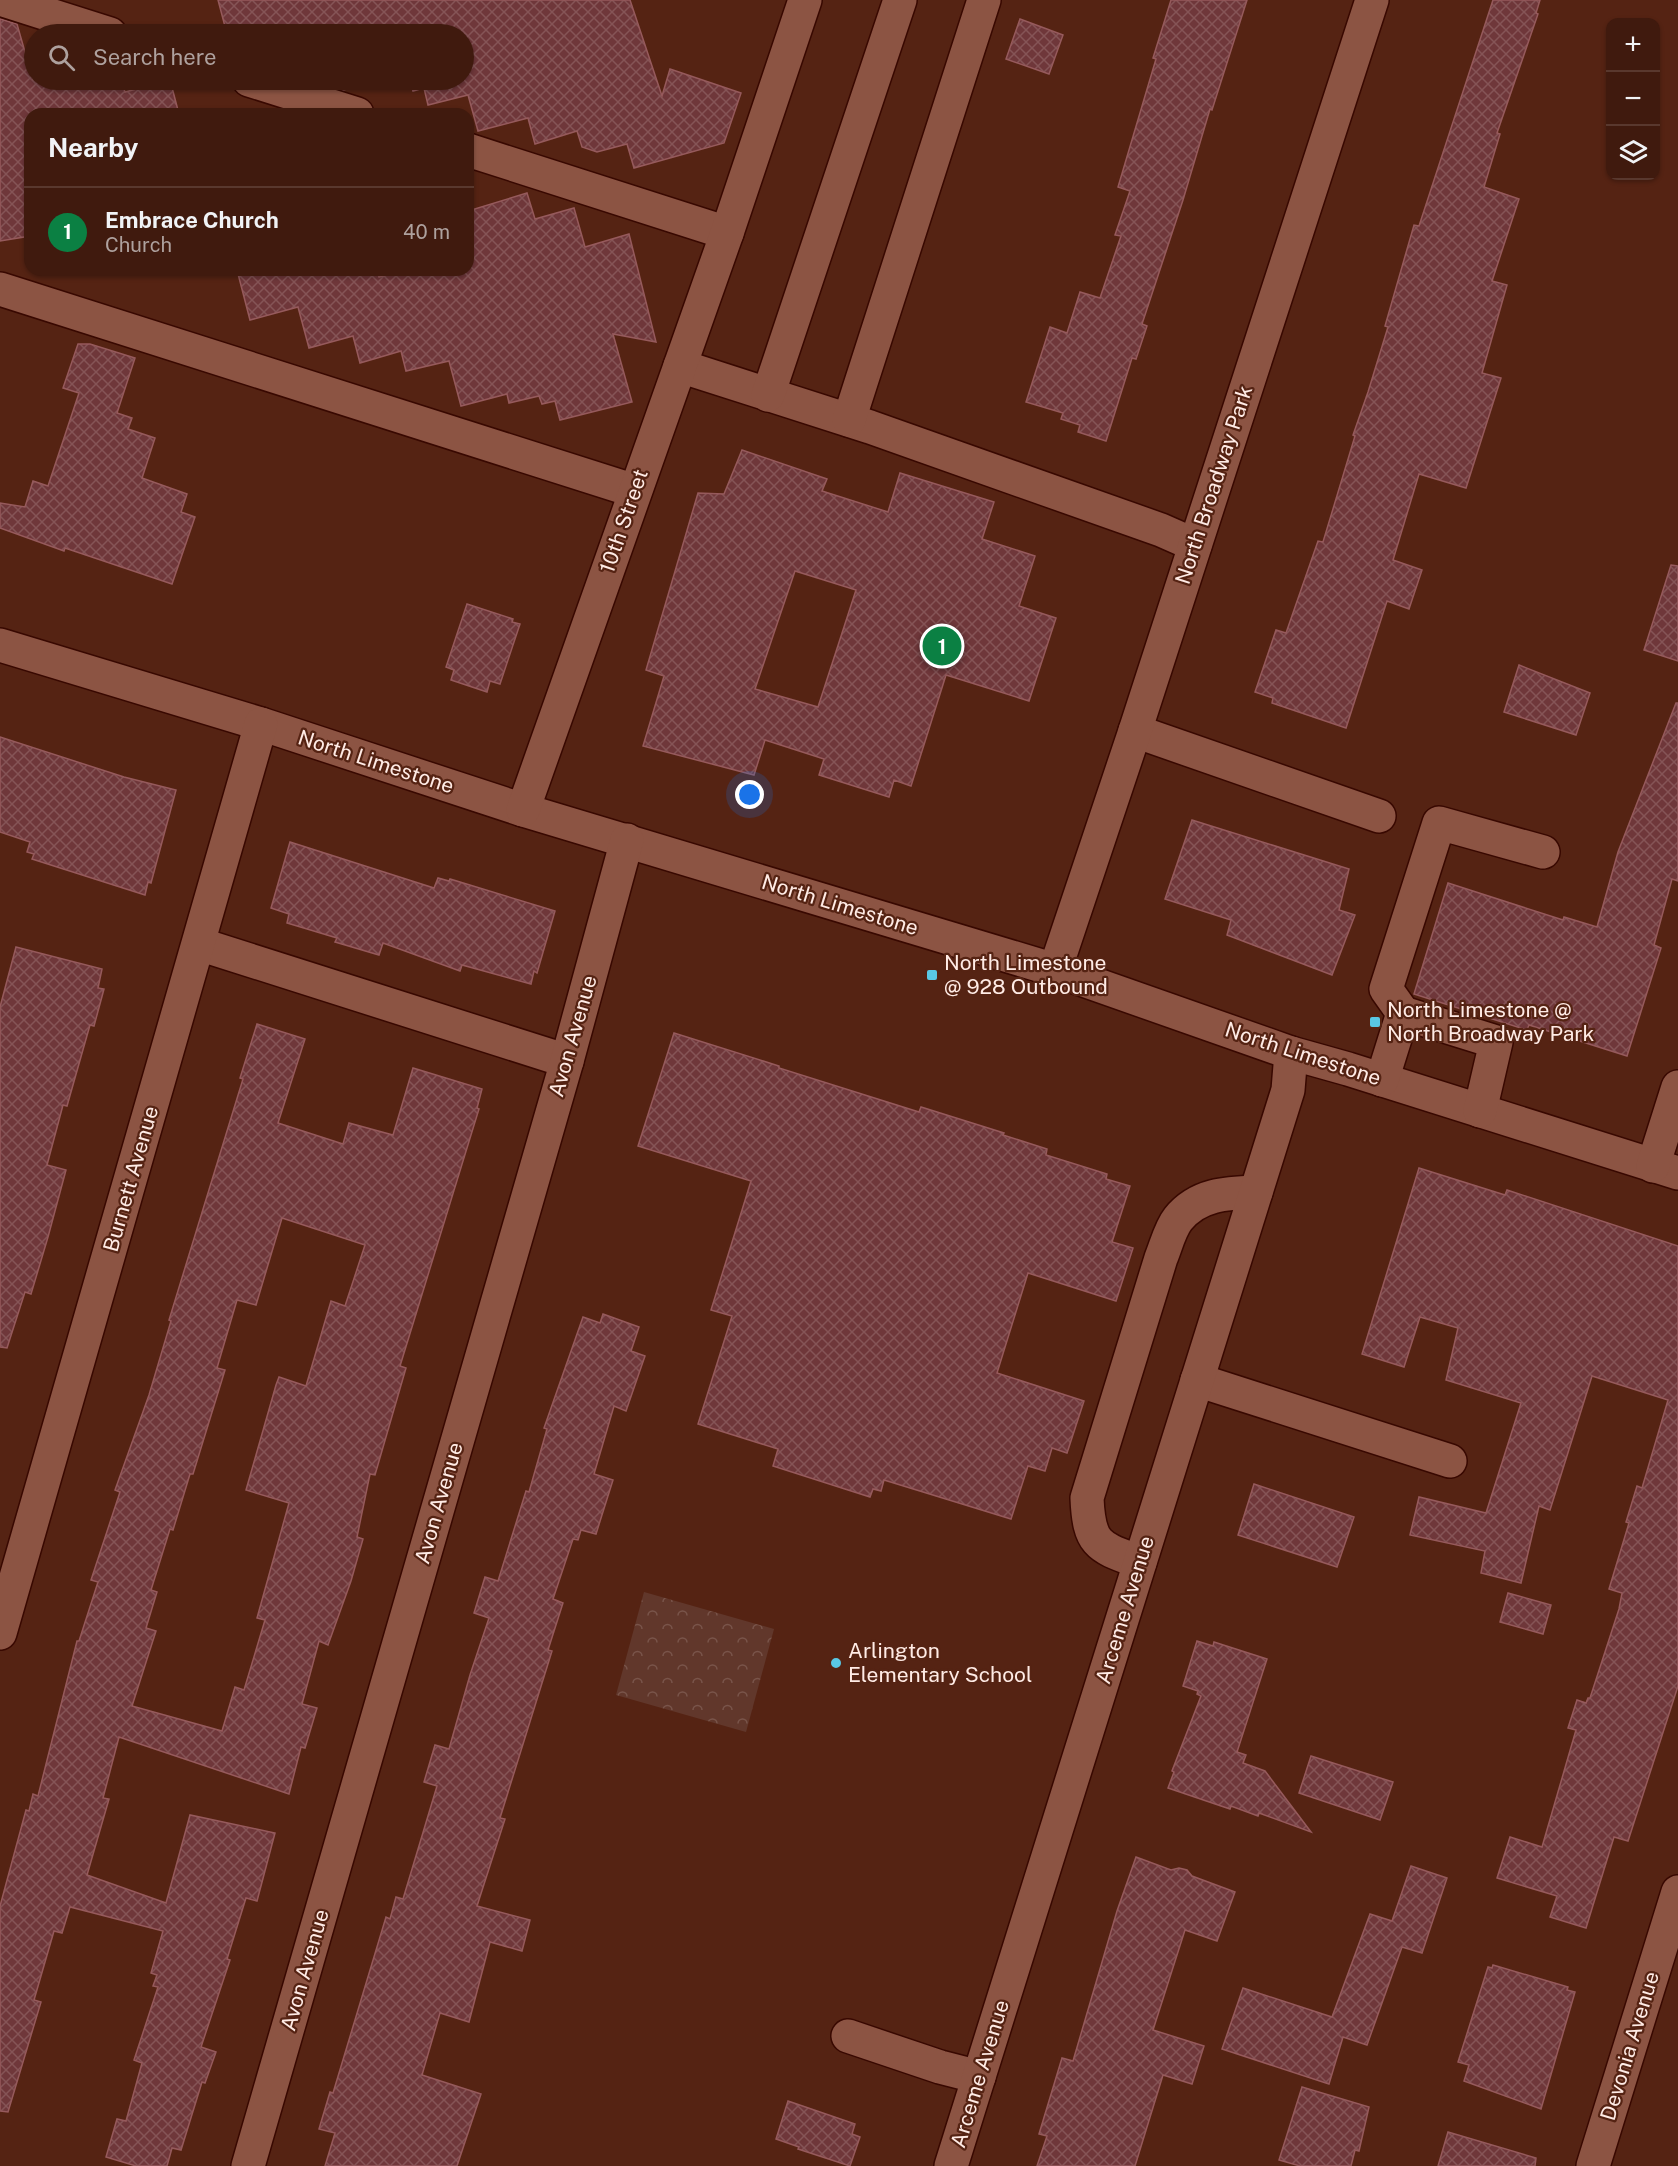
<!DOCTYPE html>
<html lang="en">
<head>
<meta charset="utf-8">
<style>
	:root { --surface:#401a0e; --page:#4b271c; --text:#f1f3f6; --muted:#aea19e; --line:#59382e; --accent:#0b8043 }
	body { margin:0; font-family:"Public Sans",sans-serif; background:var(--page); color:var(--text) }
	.controls { position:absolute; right:18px; top:18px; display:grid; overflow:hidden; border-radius:12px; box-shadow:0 2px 4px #0004 }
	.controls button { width:54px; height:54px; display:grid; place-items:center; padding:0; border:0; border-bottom:2px solid var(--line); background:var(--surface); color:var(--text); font:30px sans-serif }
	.you { position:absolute; left:750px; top:795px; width:21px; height:21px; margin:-15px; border:4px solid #fff; border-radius:50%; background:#1a73e8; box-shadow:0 0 0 9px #1a73e833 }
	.badge { display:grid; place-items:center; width:39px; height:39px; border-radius:50%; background:var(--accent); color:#fff; font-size:20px; font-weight:700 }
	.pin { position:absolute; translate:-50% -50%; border:3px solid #fff; box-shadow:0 2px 6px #0006 }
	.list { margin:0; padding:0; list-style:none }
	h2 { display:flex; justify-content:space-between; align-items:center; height:78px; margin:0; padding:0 24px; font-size:26px }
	h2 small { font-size:20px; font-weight:400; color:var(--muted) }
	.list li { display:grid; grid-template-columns:39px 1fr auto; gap:18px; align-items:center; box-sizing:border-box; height:90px; padding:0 24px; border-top:2px solid var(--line) }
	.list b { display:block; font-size:22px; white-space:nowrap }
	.list p { margin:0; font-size:20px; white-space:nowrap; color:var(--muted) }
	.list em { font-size:20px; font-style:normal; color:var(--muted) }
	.icon { flex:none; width:33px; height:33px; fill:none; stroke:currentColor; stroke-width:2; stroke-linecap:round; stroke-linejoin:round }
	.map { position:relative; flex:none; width:1678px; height:2166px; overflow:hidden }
	.search { position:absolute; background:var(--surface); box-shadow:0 2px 4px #0004; left:24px; top:24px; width:450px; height:66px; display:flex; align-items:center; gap:15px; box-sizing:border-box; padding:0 21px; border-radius:33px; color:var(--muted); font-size:22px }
	.panel { position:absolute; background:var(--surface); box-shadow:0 2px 4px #0004; left:24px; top:108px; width:450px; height:168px; border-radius:18px }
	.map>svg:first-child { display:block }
	.park { fill:url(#park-crowns) }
	.building { fill:url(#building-cross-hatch); stroke:#965a5c; stroke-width:1.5; fill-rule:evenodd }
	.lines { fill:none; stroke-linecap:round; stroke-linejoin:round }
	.minor-casing { stroke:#380800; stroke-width:36 }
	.minor { stroke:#8c5443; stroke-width:33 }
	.poi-dot { fill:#59c8e5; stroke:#552313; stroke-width:2 }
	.labels { text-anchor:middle; stroke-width:4.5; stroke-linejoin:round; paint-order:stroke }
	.street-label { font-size:21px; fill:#ffebe5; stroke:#552313 }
	.poi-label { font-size:21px; fill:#ffebe5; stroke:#552313; text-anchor:start }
</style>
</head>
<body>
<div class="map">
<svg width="1678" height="2166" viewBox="0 0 1678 2166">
	<defs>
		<pattern id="park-crowns" width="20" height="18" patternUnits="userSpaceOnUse" patternTransform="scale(1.5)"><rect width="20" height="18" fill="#61372b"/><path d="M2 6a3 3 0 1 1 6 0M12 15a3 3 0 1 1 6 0" fill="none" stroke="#79544a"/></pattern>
		<pattern id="building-cross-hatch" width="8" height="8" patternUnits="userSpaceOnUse" patternTransform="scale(1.5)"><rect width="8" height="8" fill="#6f373a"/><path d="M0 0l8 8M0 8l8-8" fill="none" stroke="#855456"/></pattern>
	</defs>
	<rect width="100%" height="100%" fill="#552313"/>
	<!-- park -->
	<polygon class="park" points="644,1592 774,1629 746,1732 616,1695"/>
	<!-- building -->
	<g class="building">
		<polygon points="218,0 630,0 662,96 670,69 741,93 724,143 634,168 627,144 597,152 582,147 577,131 535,144 528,118 478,131 468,95 428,105 424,88 413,91 410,80 464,80 464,34 227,34"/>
		<polygon points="1171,0 1247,0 1212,110 1210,109 1183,200 1142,324 1147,326 1136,359 1132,358 1106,441 1078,432 1080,425 1061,419 1063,413 1026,402 1050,327 1067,333 1080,292 1100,298 1121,236 1115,235 1130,191 1118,187 1156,59 1153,58"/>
		<polygon points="1493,0 1540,0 1536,13 1538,14 1497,133 1500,134 1484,187 1519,199 1492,281 1507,285 1482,373 1501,378 1466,488 1419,474 1393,560 1422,570 1409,609 1387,601 1346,728 1272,703 1273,698 1255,692 1276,630 1286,633 1318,541 1323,542 1355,436 1353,435 1368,392 1388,327 1385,326 1414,225 1419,226"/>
		<polygon points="0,19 17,24 33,80 121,80 125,92 170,80 179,114 30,114 30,236 0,241"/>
		<polygon points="1020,19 1063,35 1049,74 1006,59"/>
		<polygon points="318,80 386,80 343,90 319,82"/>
		<polygon points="527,193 535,219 574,208 585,247 629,234 656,342 613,334 632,402 560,420 555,401 542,404 539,396 509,403 507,394 461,406 449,361 406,371 401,351 360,363 353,336 309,348 298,307 250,320 237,270 377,270 379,277 409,270 468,270 468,211"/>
		<polygon points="78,344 90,344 135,358 117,413 132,418 128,429 155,438 142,478 187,494 181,512 195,517 172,584 65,548 64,551 0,528 0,503 25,507 33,481 48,486 79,393 63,388"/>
		<path d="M742,450L827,479L822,491L888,512L900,473L994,502L982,539L1035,556L1019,606L1056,618L1029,701L946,675L911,786L894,780L889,797L819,775L824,759L765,740L754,775L643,746L664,676L646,670L698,493L724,494ZM795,571L856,590L818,707L755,689Z"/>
		<polygon points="1671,565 1678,566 1678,661 1644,650"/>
		<polygon points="467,604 513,619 512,622 520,624 500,684 490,681 487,692 451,680 454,670 446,667"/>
		<polygon points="1519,665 1590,693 1576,735 1504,712"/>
		<polygon points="1676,703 1678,703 1678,881 1672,879 1654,945 1661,948 1627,1056 1529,1025 1527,1030 1414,994 1448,883 1563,920 1564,917 1597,927 1618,852"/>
		<polygon points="0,737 124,777 176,790 151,883 148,882 145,895 32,859 34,854 27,852 30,842 0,832"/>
		<polygon points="1192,820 1349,869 1339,910 1355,915 1332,975 1227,935 1231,920 1165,899"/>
		<polygon points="290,842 434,888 438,878 449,881 450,879 555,911 537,973 534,971 531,984 462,965 460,971 383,943 379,955 335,942 337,938 287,923 289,914 271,908"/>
		<polygon points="16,947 102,969 98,988 104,989 94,1026 90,1025 67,1106 63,1105 47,1165 66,1170 48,1237 31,1294 25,1292 7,1348 0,1347 0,1007"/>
		<path d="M257,1024L305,1039L278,1123L343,1144L349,1123L393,1135L413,1068L482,1089L477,1108L479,1109L400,1366L406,1368L375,1475L370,1474L357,1537L363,1539L351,1581L328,1645L319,1641L302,1704L317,1708L305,1748L301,1747L289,1794L119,1737L103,1798L109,1799L87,1875L166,1903L190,1815L275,1833L257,1901L246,1898L227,1959L230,1960L201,2047L216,2052L205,2083L202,2082L181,2150L172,2148L167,2166H136L106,2157L117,2119L126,2121L142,2063L134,2060L158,1987L153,1986L157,1975L151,1973L163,1931L70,1907L62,1933L54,1931L34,2000L41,2002L8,2112L0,2111V1906L26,1810L29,1811L33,1794L38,1796L77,1641H79L98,1582L91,1580L120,1492L115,1490L149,1395L171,1321L169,1320L243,1079L240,1078ZM282,1218L365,1245L345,1306L331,1301L306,1386L279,1377L276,1385L246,1490L289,1503L257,1618L265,1620L244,1690L235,1687L222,1731L132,1706L156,1631L146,1628L157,1592L151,1590L170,1529L173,1530L190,1474H193L225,1370L217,1368L237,1300L256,1305Z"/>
		<polygon points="674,1033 779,1066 779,1068 919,1112 921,1107 1004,1133 1003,1135 1047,1149 1046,1155 1107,1174 1106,1179 1130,1186 1112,1242 1133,1248 1116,1301 1028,1273 997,1373 1084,1401 1067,1453 1052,1448 1045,1471 1028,1466 1011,1519 884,1480 881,1491 873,1489 870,1497 773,1466 778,1449 698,1424 732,1316 711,1310 751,1181 638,1146"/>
		<polygon points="1419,1168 1505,1195 1507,1190 1678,1246 1678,1686 1628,1841 1614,1837 1586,1928 1550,1917 1557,1896 1497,1878 1510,1837 1542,1847 1576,1730 1568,1728 1577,1700 1586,1703 1588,1698 1590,1698 1619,1609 1622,1593 1609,1589 1629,1523 1626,1522 1637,1486 1642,1488 1668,1400 1592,1376 1550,1510 1539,1506 1521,1583 1481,1573 1485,1551 1410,1535 1419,1497 1486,1513 1521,1403 1446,1380 1458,1328 1420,1317 1404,1367 1362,1354"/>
		<polygon points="603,1314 639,1327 631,1351 645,1356 626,1411 614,1406 594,1474 613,1480 596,1534 581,1530 578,1540 573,1539 553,1599 563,1603 548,1650 552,1651 500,1818 505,1819 477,1906 530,1920 522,1951 490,1942 469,2022 440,2013 422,2075 481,2094 457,2166 325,2166 335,2133 319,2129 330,2092 333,2093 386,1917 390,1919 396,1897 403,1899 437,1786 424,1782 435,1745 449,1749 470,1675 489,1618 474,1613 485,1577 498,1581 526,1491 529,1492 547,1429 544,1428 583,1317 600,1323"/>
		<polygon points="1254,1484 1354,1517 1337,1567 1238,1535"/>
		<polygon points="1508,1593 1551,1605 1543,1634 1500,1622"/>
		<polygon points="1197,1641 1213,1646 1214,1642 1267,1659 1237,1752 1246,1755 1243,1763 1265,1771 1311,1832 1259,1813 1258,1816 1231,1806 1230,1809 1168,1788 1174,1772 1172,1771 1201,1696 1197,1694 1198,1691 1183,1686"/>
		<polygon points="1311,1756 1393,1782 1380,1820 1299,1793"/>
		<polygon points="1136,1857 1171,1870 1179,1868 1187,1870 1192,1876 1235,1892 1217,1941 1185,1930 1153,2030 1204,2046 1192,2084 1163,2075 1135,2166 1037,2166 1047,2136 1039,2134 1062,2058 1073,2061 1117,1911"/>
		<polygon points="1411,1866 1447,1878 1422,1953 1402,1947 1367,2045 1343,2037 1329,2084 1222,2049 1243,1988 1332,2017 1370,1914 1392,1921"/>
		<polygon points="1493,1965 1568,1987 1567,1990 1575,1992 1541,2109 1464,2081 1469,2065 1458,2062 1488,1967 1492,1968"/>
		<polygon points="1302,2087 1369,2107 1359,2151 1355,2150 1351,2166 1300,2166 1279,2160"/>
		<polygon points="788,2101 855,2124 852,2134 860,2137 850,2166 798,2149 799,2147 776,2139"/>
		<polygon points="1448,2132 1536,2158 1535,2166 1438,2166"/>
	</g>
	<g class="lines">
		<!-- minor casing -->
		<g class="minor-casing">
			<g id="minor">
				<polyline points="3,0 110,34"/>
				<polyline points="249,80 357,114"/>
				<polyline points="468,150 727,233"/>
				<polyline points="0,289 635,491"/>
				<polyline points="680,366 870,427 1161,530 1195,545"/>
				<polyline points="768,395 900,0"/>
				<polyline points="849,420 984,0"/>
				<polyline points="0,645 261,724 523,810 1055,970 1291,1053 1348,1069 1678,1173"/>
				<polyline points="1135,731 1379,816"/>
				<polyline points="523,810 727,233 805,0"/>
				<polyline points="199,944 567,1061"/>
				<polyline points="1055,970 1135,731 1372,0"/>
				<polyline points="1403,1013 1496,1042 1480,1111"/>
				<polyline points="1382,1080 1403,1013 1386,989 1439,823 1543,852"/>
				<polyline points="1653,1166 1678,1087"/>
				<polyline points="1197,1380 1450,1461"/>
				<path d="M1140,1562C1099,1547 1089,1546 1087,1498L1161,1258C1166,1246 1170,1229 1178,1219C1198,1194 1227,1193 1256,1192"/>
				<polyline points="0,1633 261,724"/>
				<polyline points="848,2036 940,2067 979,2077"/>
				<polyline points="248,2166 567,1061 627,840"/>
				<polyline points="951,2166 1288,1090 1291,1053"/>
				<polyline points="1593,2166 1678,1892"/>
			</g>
		</g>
		<!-- minor -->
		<use href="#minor" class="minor"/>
	</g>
	<!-- markers -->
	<g class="poi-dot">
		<rect x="926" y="969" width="12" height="12" rx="3"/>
		<rect x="1369" y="1016" width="12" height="12" rx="3"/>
		<circle cx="836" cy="1663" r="6"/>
	</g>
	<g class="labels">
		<!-- street labels -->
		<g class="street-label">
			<text transform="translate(1214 485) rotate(-72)" y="7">North Broadway Park</text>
			<text transform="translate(624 521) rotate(-71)" y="7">10th Street</text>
			<text transform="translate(376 762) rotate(18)" y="7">North Limestone</text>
			<text transform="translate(840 905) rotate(17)" y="7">North Limestone</text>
			<text transform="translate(573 1036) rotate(-74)" y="7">Avon Avenue</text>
			<text transform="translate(1303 1054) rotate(18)" y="7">North Limestone</text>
			<text transform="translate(131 1179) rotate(-74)" y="7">Burnett Avenue</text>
			<text transform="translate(439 1503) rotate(-74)" y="7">Avon Avenue</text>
			<text transform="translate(1125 1610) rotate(-73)" y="7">Arceme Avenue</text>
			<text transform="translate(305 1970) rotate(-74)" y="7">Avon Avenue</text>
			<text transform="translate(1630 2046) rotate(-73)" y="7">Devonia Avenue</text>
			<text transform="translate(980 2074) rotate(-73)" y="7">Arceme Avenue</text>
		</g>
		<!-- poi labels -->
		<g class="poi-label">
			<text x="944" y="970">North Limestone<tspan x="944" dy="24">@ 928 Outbound</tspan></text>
			<text x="1387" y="1017">North Limestone @<tspan x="1387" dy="24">North Broadway Park</tspan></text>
			<text x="848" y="1658">Arlington<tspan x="848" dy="24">Elementary School</tspan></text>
		</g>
	</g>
</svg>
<div class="controls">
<button>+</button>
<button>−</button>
<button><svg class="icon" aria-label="layers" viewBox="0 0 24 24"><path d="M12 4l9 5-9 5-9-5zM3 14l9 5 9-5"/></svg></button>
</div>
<div class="you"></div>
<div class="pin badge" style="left:942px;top:646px">1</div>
<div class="search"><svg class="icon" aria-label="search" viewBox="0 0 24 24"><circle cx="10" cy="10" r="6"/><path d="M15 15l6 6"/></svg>Search here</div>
<section class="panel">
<h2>Nearby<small></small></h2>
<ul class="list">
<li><span class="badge">1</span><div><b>Embrace Church</b><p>Church</p></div><em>40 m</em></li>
</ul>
</section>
</div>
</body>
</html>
